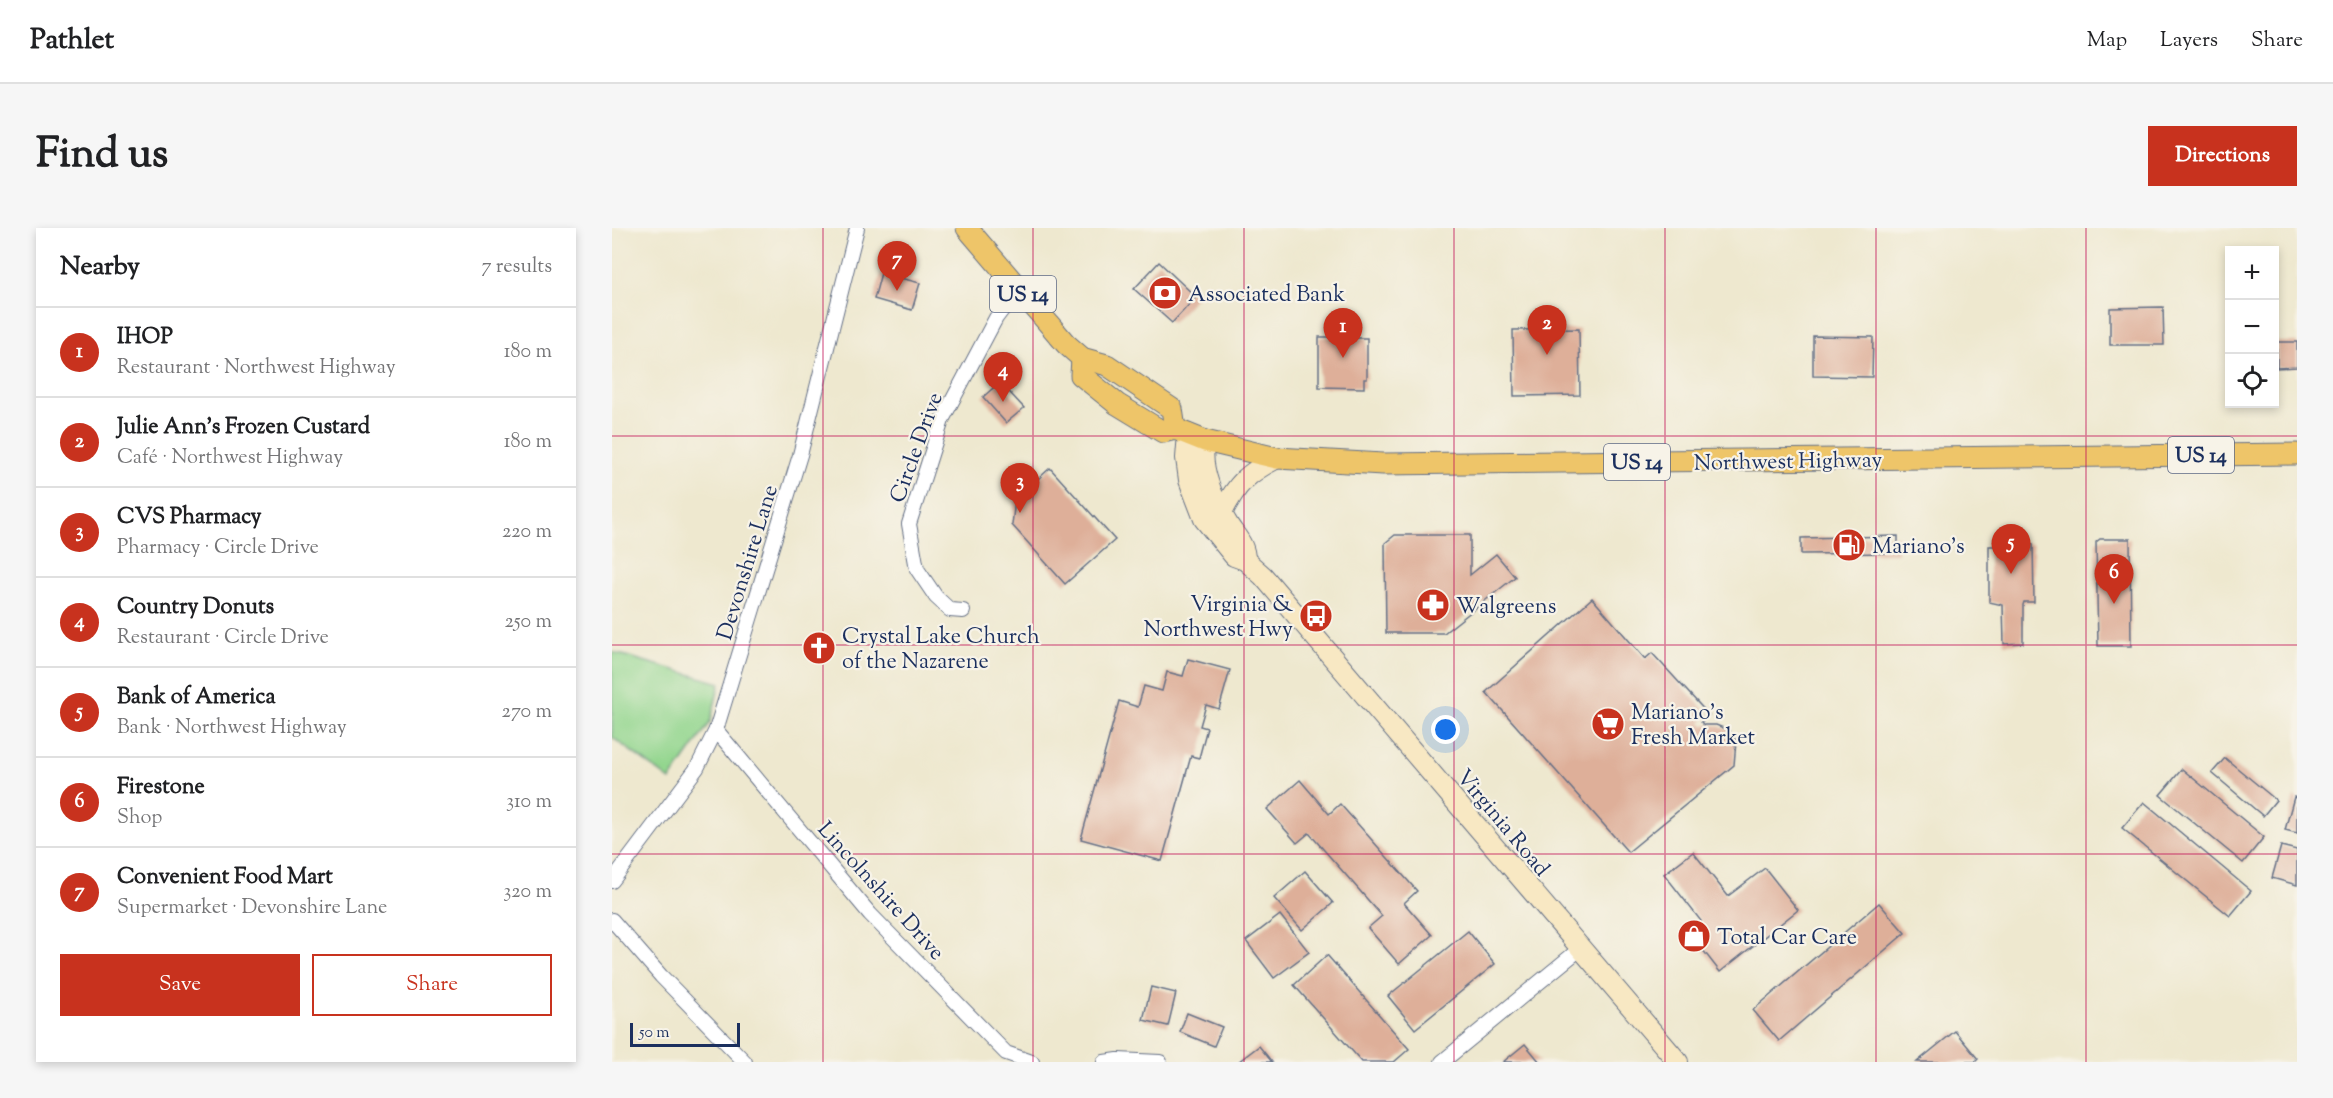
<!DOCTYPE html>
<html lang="en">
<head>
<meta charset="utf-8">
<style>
	:root { --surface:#fff; --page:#f6f6f6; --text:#202124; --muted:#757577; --line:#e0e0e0; --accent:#c8321e }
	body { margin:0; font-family:"Sorts Mill Goudy",serif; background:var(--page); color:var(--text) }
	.controls { position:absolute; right:18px; top:18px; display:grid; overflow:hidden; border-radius:0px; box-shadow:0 3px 9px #0003 }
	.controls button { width:54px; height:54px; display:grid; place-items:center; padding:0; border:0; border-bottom:2px solid var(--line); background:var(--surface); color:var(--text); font:30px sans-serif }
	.scale { position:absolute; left:18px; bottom:15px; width:110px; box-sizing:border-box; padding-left:6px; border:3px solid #1b2f5e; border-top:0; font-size:16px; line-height:21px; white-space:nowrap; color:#1b2f5e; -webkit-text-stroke:4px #f7f3e8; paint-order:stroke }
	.you { position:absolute; left:834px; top:502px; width:21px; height:21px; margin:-15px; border:4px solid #fff; border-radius:50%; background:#1a73e8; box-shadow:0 0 0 9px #1a73e833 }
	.badge { display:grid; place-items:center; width:39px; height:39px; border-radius:50%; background:var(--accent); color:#fff; font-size:20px; font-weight:700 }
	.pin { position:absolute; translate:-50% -50px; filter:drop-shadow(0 2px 3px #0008) }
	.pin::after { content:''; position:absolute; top:32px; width:21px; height:18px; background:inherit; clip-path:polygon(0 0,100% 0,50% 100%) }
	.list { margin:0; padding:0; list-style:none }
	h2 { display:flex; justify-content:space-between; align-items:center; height:78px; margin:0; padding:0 24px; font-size:26px }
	h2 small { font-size:20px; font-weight:400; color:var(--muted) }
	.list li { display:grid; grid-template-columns:39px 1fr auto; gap:18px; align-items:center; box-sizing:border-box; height:90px; padding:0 24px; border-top:2px solid var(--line) }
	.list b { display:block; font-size:22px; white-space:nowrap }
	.list p { margin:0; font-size:20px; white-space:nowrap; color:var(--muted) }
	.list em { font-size:20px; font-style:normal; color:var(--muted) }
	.actions { display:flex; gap:12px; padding:18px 24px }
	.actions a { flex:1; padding:14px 0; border:2px solid var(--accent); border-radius:0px; text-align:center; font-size:21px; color:var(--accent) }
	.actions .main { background:var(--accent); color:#fff }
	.icon { flex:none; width:33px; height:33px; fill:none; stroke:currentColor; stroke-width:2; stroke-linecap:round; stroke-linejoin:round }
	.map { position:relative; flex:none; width:1685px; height:834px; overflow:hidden; border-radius:0px }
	header { display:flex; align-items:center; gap:36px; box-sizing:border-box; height:84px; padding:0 30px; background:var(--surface); border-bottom:2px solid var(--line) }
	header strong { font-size:28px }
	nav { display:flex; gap:33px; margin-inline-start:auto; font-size:21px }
	.intro { display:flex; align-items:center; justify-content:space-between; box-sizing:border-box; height:144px; padding:0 36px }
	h1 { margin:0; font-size:42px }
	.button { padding:15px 27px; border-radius:0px; background:var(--accent); color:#fff; font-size:21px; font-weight:700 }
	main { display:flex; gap:36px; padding:0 36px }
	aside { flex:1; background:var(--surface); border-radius:0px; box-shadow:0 3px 9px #0003 }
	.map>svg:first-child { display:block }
	.green { fill:#93d68e; stroke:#578276; stroke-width:1.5 }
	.building { fill:#deaf99 }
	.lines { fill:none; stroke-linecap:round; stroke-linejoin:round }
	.street-casing { stroke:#657086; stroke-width:16 }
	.secondary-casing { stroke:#657086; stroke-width:22 }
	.primary-casing { stroke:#657086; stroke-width:23 }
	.street { stroke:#fff; stroke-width:14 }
	.secondary { stroke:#f8e8c3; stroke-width:20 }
	.primary { stroke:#eec569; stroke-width:21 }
	.grid { fill:none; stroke:#c2185b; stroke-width:1.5; stroke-opacity:0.55 }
	.labels { text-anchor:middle; stroke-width:4.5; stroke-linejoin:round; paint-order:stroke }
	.shield { fill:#f7f3e8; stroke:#5d6a87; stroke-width:1.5 }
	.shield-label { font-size:21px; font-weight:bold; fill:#1b2f5e }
	.poi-label { font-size:22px; fill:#1b2f5e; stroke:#f7f3e8; text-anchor:start }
	.street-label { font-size:22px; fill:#1b2f5e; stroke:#f7f3e8 }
</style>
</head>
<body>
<header>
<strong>Pathlet</strong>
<nav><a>Map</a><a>Layers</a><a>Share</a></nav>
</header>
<div class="intro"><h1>Find us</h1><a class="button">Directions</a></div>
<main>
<aside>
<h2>Nearby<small>7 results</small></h2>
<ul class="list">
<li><span class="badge">1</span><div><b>IHOP</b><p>Restaurant · Northwest Highway</p></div><em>180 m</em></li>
<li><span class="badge">2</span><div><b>Julie Ann's Frozen Custard</b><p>Café · Northwest Highway</p></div><em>180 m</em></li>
<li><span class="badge">3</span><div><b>CVS Pharmacy</b><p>Pharmacy · Circle Drive</p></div><em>220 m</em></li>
<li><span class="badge">4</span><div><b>Country Donuts</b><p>Restaurant · Circle Drive</p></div><em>250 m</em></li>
<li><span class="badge">5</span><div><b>Bank of America</b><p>Bank · Northwest Highway</p></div><em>270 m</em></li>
<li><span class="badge">6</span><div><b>Firestone</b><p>Shop</p></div><em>310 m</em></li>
<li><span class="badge">7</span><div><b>Convenient Food Mart</b><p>Supermarket · Devonshire Lane</p></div><em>320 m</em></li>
</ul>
<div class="actions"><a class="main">Save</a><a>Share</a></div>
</aside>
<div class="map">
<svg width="1685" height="834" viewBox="0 0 1685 834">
	<rect width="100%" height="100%" fill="#f7f3e8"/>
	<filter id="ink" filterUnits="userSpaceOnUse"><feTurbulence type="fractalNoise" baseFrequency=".0167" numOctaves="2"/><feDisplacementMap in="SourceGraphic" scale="12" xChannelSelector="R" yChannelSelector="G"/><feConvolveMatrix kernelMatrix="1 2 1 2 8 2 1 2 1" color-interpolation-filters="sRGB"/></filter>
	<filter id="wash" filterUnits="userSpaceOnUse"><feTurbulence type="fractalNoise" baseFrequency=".008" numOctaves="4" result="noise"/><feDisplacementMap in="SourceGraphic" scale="24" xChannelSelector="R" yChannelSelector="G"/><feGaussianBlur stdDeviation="1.35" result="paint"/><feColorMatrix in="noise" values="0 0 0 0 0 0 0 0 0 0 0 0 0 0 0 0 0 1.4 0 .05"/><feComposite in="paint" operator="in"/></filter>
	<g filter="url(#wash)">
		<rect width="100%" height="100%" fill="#eee8cf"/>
		<!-- green -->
		<polygon class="green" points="0,424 108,455 98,495 58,552 0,509"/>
		<g id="blocks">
			<!-- building -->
			<g class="building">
				<polygon points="547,34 584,69 560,95 522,61"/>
				<polygon points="269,45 308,55 300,82 262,71"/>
				<polygon points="1551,79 1552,117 1498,117 1498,80"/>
				<polygon points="967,101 968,167 902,168 901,102"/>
				<polygon points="719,105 744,105 744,110 755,110 755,151 752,151 752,160 707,159 707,109 719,109"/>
				<polygon points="1201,108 1261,109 1260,149 1201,148"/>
				<polygon points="1665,114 1685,114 1685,139 1665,140"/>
				<polygon points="388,154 412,180 394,195 371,169"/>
				<polygon points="438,240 503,312 453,356 400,297 403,272"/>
				<polygon points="783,307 858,307 858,347 884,326 903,349 832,405 774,405 773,315"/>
				<polygon points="1286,308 1286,325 1189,326 1189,310"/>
				<polygon points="1488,311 1518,311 1519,418 1486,418 1484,314"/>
				<polygon points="1399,313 1421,316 1422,374 1412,374 1411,377 1411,415 1392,416 1391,377 1377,374 1377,318 1400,318"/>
				<polygon points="980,370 1033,431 1040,425 1097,487 1089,494 1092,497 1104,497 1117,502 1124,513 1122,537 1016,624 874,464"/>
				<polygon points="576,431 618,442 607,481 594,477 588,498 595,500 587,530 579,528 550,633 469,611 507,473 526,479 532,458 550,463 555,444 571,448"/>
				<polygon points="1613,530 1664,572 1651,588 1600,545"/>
				<polygon points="1570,541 1652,609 1631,635 1548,567"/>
				<polygon points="688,552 717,586 728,576 805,663 792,675 820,707 787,736 756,700 770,688 697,605 685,615 655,581"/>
				<polygon points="1682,569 1685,570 1685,605 1673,602"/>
				<polygon points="1532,574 1639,663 1618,688 1510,600"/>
				<polygon points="1669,618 1685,622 1685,657 1660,650"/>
				<polygon points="1081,624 1116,668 1153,640 1186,682 1108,744 1076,703 1089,693 1052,646"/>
				<polygon points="693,643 721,675 690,702 662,670"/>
				<polygon points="1267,675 1293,705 1167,813 1141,782"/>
				<polygon points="668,687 697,724 662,750 634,713"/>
				<polygon points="856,703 883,736 803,801 776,768"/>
				<polygon points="715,727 797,821 782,834 750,834 682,757"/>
				<polygon points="539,759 564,765 556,798 531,792"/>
				<polygon points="575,785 610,799 602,818 568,804"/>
				<polygon points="1343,803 1366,831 1363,834 1305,834"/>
				<polygon points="913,816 928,834 891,834"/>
				<polygon points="647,818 660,834 626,834"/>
			</g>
		</g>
	</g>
	<g filter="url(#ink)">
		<use href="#blocks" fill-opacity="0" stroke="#657086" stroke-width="1.5"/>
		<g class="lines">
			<!-- street casing -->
			<g class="street-casing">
				<g id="street">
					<polyline points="351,383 338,382 324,369 305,341 297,296 330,192 384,90 406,61"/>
					<polyline points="104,502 258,686 394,825 420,834"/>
					<polyline points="0,653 85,540 104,502 188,227 245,0"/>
					<polyline points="0,692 49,748 133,834"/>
					<polyline points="492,834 506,832 548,834"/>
					<polyline points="830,834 969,720"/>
				</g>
			</g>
			<!-- secondary casing -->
			<g class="secondary-casing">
				<g id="secondary">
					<polyline points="576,206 574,230 577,252 592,291 622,328 633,332 651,348 1066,834"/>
					<path d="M593,213C586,239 603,276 617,298C625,310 633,317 633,332"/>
					<path d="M610,285C625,255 636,245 665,230"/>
				</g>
			</g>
			<!-- primary casing -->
			<g class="primary-casing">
				<g id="primary">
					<polyline points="355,0 454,116 470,130 495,137 560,181 563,201"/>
					<polyline points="470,130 469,147 505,176 551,204 563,201 593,213 665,230 771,236 1685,226"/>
				</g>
			</g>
			<!-- street -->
			<use href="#street" class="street"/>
			<!-- secondary -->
			<use href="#secondary" class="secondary"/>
			<!-- primary -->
			<use href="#primary" class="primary"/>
		</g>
	</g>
	<!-- grid -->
	<path class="grid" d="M211,0V834M421,0V834M632,0V834M842,0V834M1053,0V834M1264,0V834M1474,0V834M0,208H1685M0,417H1685M0,626H1685"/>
	<!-- icons -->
	<defs>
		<g id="bank-disc" transform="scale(1.725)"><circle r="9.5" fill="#c8321e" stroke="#f7f3e8"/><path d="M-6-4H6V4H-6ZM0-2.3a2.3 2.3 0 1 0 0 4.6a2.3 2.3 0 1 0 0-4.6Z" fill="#fff"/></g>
		<g id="fuel-disc" transform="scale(1.725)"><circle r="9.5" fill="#c8321e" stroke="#f7f3e8"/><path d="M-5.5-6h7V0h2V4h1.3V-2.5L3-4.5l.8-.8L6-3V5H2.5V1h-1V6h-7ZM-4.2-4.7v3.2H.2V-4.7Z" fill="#fff"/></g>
		<g id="pharmacy-disc" transform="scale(1.725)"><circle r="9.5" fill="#c8321e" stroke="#f7f3e8"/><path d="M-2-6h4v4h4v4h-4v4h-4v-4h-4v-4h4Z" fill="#fff"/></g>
		<g id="bus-disc" transform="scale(1.725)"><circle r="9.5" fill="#c8321e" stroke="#f7f3e8"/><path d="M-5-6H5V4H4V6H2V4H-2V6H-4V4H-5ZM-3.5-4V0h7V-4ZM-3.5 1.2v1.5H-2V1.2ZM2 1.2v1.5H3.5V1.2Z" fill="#fff"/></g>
		<g id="church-disc" transform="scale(1.725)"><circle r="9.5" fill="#c8321e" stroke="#f7f3e8"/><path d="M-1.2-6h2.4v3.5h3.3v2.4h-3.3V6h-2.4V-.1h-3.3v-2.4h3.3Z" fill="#fff"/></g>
		<g id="supermarket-disc" transform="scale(1.725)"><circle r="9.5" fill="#c8321e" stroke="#f7f3e8"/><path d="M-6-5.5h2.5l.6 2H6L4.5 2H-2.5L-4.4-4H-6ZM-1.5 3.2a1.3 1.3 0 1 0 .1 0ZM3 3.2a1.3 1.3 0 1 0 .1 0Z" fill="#fff"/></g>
		<g id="shop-disc" transform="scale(1.725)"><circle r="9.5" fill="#c8321e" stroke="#f7f3e8"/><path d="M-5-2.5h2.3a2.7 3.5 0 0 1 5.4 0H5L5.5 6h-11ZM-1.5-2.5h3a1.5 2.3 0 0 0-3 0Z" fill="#fff"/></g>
	</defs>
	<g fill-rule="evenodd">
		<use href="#bank-disc" x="553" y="65"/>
		<use href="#fuel-disc" x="1237" y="317"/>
		<use href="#pharmacy-disc" x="821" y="377"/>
		<use href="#bus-disc" x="704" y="388"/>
		<use href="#church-disc" x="207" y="420"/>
		<use href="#supermarket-disc" x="996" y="496"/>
		<use href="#shop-disc" x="1082" y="708"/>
	</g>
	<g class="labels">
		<!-- shield labels -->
		<g class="shield">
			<rect x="378" y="48" width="66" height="36" rx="4.5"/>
			<rect x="1556" y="209" width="66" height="36" rx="4.5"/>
			<rect x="992" y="216" width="66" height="36" rx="4.5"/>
		</g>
		<g class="shield-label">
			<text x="411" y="73">US 14</text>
			<text x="1589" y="234">US 14</text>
			<text x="1025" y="241">US 14</text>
		</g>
		<!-- poi labels -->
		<g class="poi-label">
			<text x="576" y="73">Associated Bank</text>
			<text x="1260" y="325">Mariano's</text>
			<text x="681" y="383" text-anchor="end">Virginia &amp;<tspan x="681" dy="25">Northwest Hwy</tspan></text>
			<text x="844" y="385">Walgreens</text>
			<text x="230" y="415">Crystal Lake Church<tspan x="230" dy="25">of the Nazarene</tspan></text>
			<text x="1019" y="491">Mariano's<tspan x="1019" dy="25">Fresh Market</tspan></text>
			<text x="1105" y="716">Total Car Care</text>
		</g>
		<!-- street labels -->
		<g class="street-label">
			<text transform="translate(303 219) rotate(-70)" y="8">Circle Drive</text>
			<text transform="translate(1176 232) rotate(-1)" y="8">Northwest Highway</text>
			<text transform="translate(134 334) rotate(-73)" y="8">Devonshire Lane</text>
			<text transform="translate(892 594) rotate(50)" y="8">Virginia Road</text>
			<text transform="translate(270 662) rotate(48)" y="8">Lincolnshire Drive</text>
		</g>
	</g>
</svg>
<div class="controls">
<button>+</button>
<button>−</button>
<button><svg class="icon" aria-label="locate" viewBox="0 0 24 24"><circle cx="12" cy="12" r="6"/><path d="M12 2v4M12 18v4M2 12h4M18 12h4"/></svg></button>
</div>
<div class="scale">50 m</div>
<div class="you"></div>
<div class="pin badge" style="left:731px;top:130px">1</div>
<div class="pin badge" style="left:935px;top:127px">2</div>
<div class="pin badge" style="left:408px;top:285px">3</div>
<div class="pin badge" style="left:391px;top:174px">4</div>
<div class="pin badge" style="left:1399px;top:346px">5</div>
<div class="pin badge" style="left:1502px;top:376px">6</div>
<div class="pin badge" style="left:285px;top:63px">7</div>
</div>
</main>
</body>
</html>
